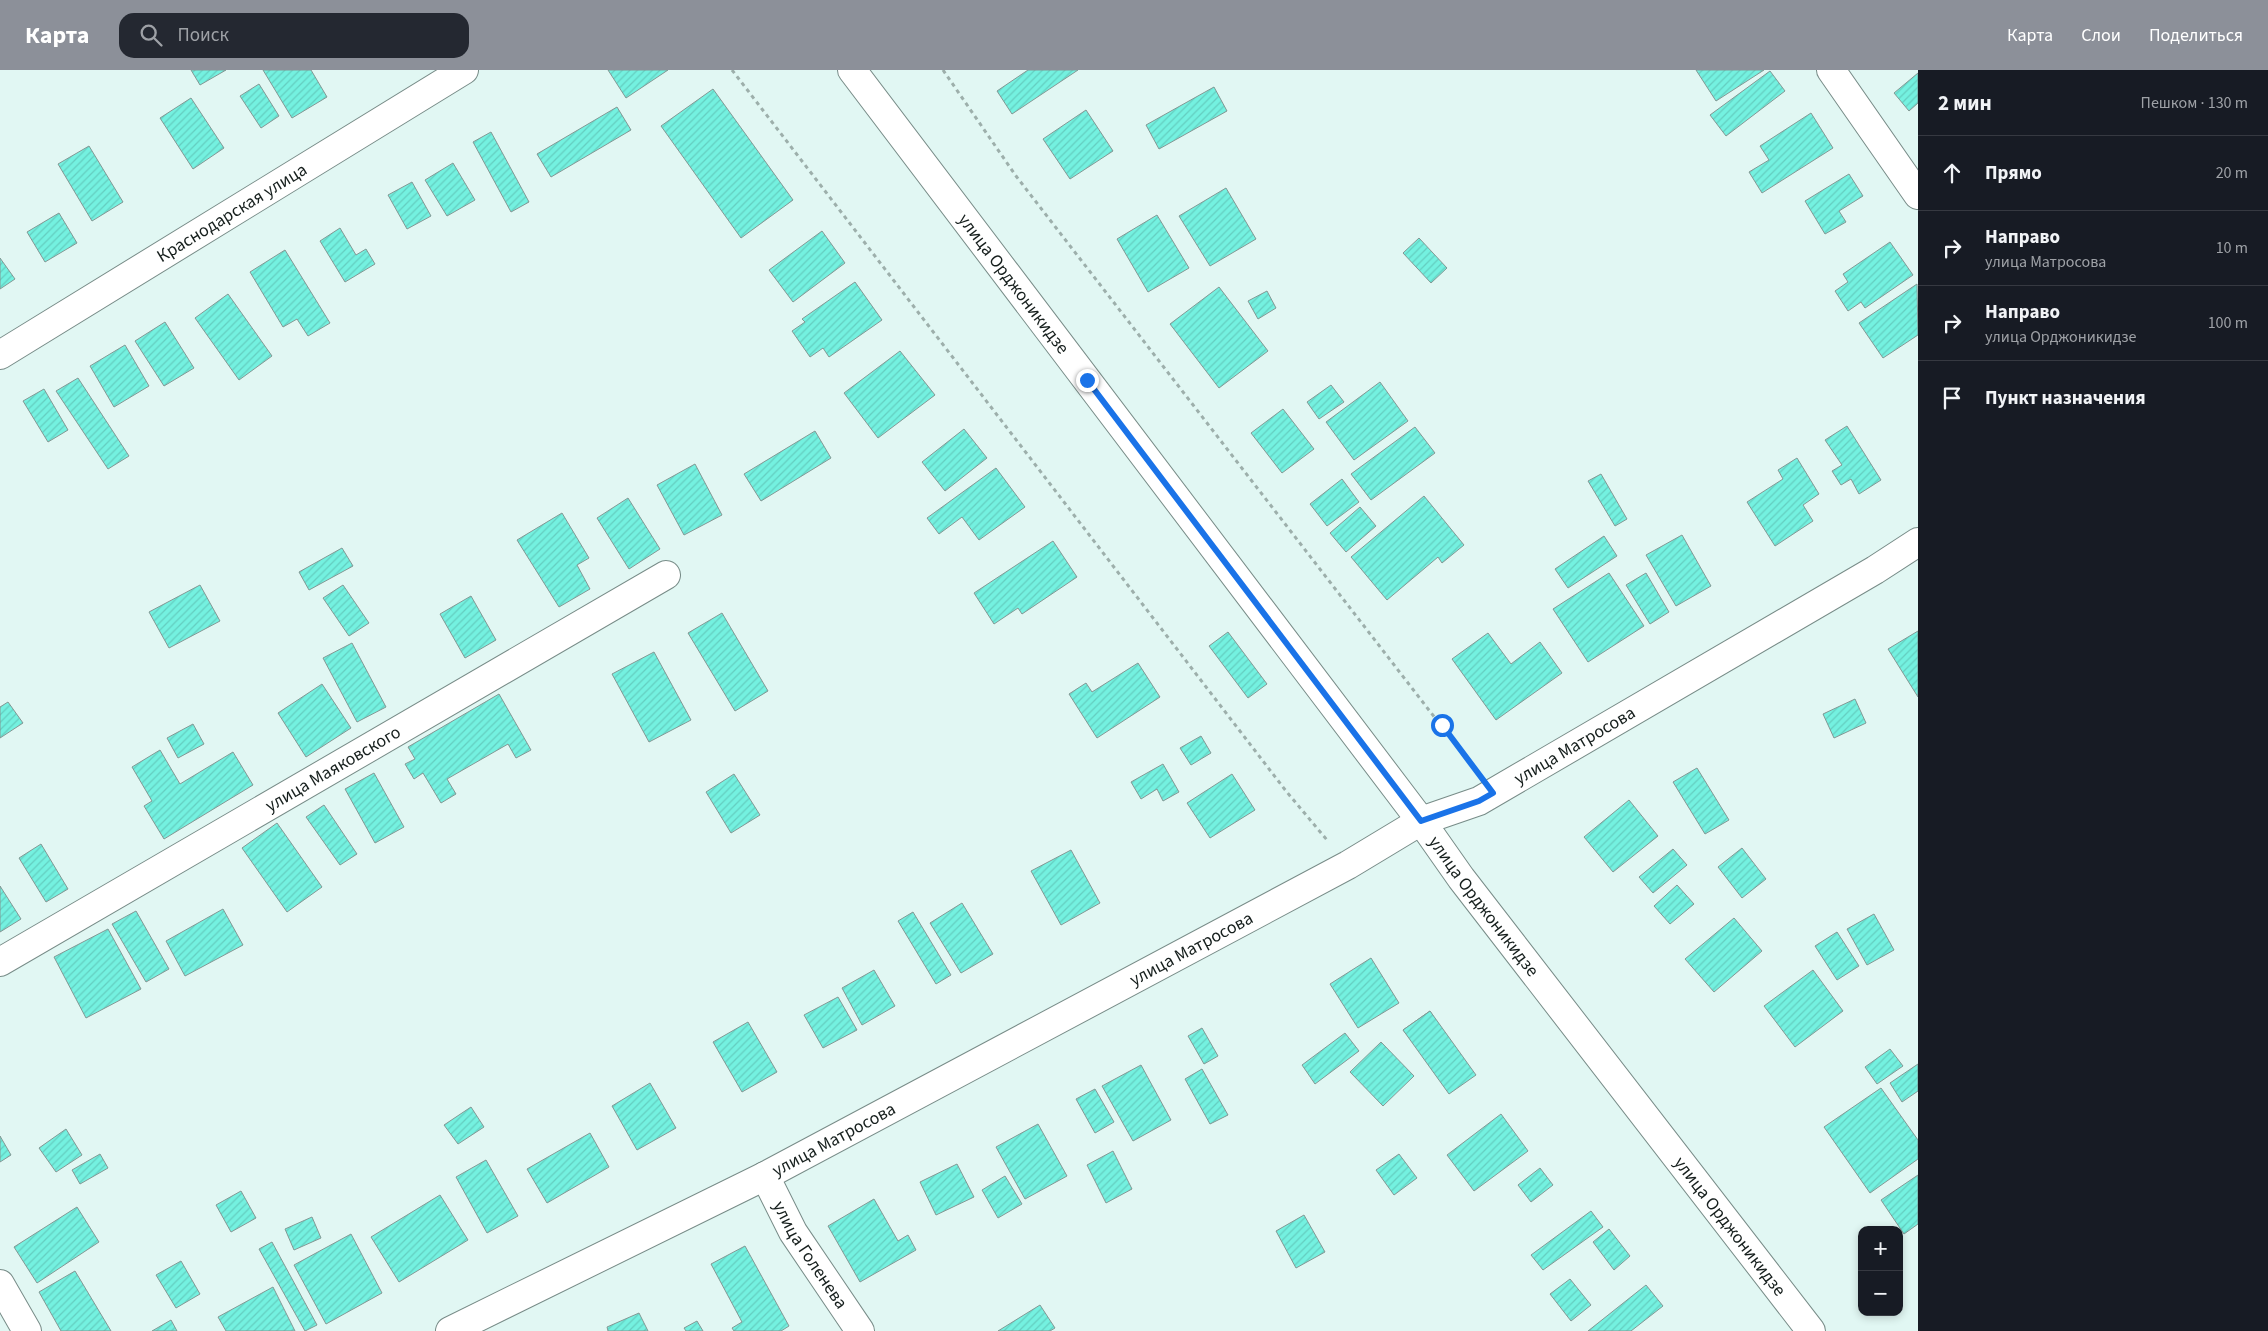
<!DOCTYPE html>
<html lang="ru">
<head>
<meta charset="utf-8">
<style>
	:root { --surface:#171b24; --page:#242831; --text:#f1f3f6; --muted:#9ea1a6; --line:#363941; --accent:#8c9099 }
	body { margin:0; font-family:"Source Sans 3",sans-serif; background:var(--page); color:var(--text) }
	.controls { position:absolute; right:15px; bottom:15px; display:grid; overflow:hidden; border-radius:10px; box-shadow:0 2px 8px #0003 }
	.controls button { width:45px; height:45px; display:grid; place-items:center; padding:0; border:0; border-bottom:1px solid var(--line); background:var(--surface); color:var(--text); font:25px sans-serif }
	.stop { position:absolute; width:15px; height:15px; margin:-11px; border:4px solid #1a73e8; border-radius:50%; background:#fff }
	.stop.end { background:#1a73e8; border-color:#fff; box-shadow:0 1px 5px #0008 }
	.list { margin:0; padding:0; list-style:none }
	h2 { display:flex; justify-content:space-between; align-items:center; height:65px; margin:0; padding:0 20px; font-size:21px }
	h2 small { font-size:16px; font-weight:400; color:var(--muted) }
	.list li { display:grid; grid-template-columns:32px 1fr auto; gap:15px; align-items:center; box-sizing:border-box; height:75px; padding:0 20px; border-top:1px solid var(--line) }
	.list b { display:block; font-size:19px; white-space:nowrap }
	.list p { margin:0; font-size:16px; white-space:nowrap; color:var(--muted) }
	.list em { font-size:16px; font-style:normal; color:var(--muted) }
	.icon { flex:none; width:28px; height:28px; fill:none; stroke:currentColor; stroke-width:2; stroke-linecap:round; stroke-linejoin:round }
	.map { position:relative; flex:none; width:1918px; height:1261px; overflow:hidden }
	header { display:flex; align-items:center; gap:30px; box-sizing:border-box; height:70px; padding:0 25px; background:var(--accent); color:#fff }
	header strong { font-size:24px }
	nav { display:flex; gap:28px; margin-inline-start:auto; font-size:18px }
	.search { width:350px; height:45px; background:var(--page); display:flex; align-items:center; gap:12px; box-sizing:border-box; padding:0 18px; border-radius:15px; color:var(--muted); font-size:19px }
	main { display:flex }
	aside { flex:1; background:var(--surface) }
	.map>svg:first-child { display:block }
	.building { fill:url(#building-hatch); stroke:#839894 }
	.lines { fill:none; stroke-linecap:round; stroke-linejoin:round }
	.street-casing { stroke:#788c88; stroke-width:30 }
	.path { stroke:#9dafab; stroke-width:3; stroke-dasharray:4 4; stroke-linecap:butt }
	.street { stroke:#fff; stroke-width:28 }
	.route { stroke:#1a73e8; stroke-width:6 }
	.labels { text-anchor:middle; stroke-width:4; stroke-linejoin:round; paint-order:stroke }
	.street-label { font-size:18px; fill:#161f1d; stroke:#e1f7f3 }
</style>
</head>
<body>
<header>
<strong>Карта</strong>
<div class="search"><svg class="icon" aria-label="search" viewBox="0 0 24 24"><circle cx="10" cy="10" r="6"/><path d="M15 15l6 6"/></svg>Поиск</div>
<nav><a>Карта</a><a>Слои</a><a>Поделиться</a></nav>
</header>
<main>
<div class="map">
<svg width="1918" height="1261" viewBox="0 0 1918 1261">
	<defs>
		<pattern id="building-hatch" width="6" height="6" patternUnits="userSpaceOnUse" patternTransform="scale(1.25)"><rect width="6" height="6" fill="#74f1e0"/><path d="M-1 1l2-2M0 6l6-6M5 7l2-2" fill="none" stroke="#64cec0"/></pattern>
	</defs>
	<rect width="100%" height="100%" fill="#e1f7f3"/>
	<!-- building -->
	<g class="building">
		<polygon points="191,0 226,0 200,15"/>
		<polygon points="263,0 311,0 327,27 292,48"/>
		<polygon points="608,0 668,0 626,28"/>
		<polygon points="1028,0 1078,0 1012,44 997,21"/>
		<polygon points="1696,0 1764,0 1716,31"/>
		<polygon points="1770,1 1785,21 1726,66 1710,45"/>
		<polygon points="1918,3 1918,33 1909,41 1894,23"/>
		<polygon points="259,14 279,46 261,58 240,26"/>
		<polygon points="1214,17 1227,41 1159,79 1146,55"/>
		<polygon points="713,19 793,130 741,168 661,56"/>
		<polygon points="191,28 224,78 193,99 160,48"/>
		<polygon points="617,37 631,60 551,107 537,84"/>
		<polygon points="1086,40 1113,81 1070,109 1043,69"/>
		<polygon points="1811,43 1833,78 1762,123 1749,102 1769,90 1760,76"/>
		<polygon points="491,62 529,132 511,142 473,72"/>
		<polygon points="89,76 123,132 92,151 58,94"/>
		<polygon points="453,93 475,130 447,146 425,110"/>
		<polygon points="1849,104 1863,126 1839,141 1846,152 1825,164 1805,131"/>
		<polygon points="412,112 431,146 407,159 388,125"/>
		<polygon points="1226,118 1256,169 1210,196 1179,146"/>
		<polygon points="59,143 77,173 45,192 27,162"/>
		<polygon points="1157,145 1189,198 1148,222 1117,169"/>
		<polygon points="340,158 356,185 366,179 375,194 345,212 320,171"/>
		<polygon points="822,161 845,193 793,232 769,200"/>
		<polygon points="1419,168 1447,198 1431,213 1403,183"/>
		<polygon points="1890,172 1913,205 1865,238 1861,232 1848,241 1835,221 1848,212 1843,204"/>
		<polygon points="285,180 330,253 308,266 297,249 283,257 250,202"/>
		<polygon points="0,188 15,209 0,219"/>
		<polygon points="855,212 882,250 829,287 823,278 810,287 792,261 805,252 802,249"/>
		<polygon points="1917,214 1918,265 1883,288 1859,253"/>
		<polygon points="1219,217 1268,281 1219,318 1170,254"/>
		<polygon points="1267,221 1276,238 1258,249 1248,231"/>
		<polygon points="228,224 272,286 239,310 195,248"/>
		<polygon points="165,252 194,298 164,316 135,271"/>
		<polygon points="125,275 149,316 114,337 90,296"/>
		<polygon points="900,281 935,325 878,368 844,323"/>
		<polygon points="78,308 129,386 108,399 56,321"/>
		<polygon points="1380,312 1408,351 1354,390 1326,352"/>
		<polygon points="1331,315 1344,332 1319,349 1307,332"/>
		<polygon points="44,319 68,360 48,372 23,331"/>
		<polygon points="1283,339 1314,379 1282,403 1251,363"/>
		<polygon points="1847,356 1881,410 1859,424 1851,409 1841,415 1832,401 1842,395 1825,370"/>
		<polygon points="1415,357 1435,383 1371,430 1351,404"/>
		<polygon points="964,359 987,388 945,421 922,392"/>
		<polygon points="815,361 831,388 761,431 744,404"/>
		<polygon points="1797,388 1819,424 1803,435 1813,451 1775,476 1747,432 1783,409 1778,400"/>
		<polygon points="695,394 722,445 684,465 657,415"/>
		<polygon points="996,398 1025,437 979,470 962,447 939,464 927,448"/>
		<polygon points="1601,404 1627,449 1615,456 1588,411"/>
		<polygon points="1342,409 1359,432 1327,456 1310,434"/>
		<polygon points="1424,426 1464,475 1442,493 1438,487 1387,530 1351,487"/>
		<polygon points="628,428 660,479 629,499 597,448"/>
		<polygon points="1360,437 1376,456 1346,482 1330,463"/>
		<polygon points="562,443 589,488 577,495 590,519 559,537 517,470"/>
		<polygon points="1682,465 1711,516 1676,536 1646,485"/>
		<polygon points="1604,466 1617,486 1568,518 1555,499"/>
		<polygon points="1053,471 1077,507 1022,544 1018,538 994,554 974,523"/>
		<polygon points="342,478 353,496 309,520 299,502"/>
		<polygon points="1609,503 1644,556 1588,592 1553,539"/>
		<polygon points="1646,503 1669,542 1650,554 1626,515"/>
		<polygon points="200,515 220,551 169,578 149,542"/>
		<polygon points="343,515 369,553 349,566 323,528"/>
		<polygon points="471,526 496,570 465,588 440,544"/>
		<polygon points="722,543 768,621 735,641 688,563"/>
		<polygon points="1918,561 1918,627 1888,579"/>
		<polygon points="1228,562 1267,614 1248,628 1209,576"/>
		<polygon points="1488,563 1511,594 1540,572 1562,603 1496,650 1452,589"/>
		<polygon points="352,573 386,637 357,652 323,588"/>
		<polygon points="654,582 691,650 649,672 612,604"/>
		<polygon points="1138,593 1160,627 1097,668 1069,624 1086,613 1092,622"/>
		<polygon points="322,614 351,658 306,687 278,643"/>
		<polygon points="499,624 531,680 516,688 508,674 447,709 456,724 441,733 423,703 414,709 405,694 415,689 408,677"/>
		<polygon points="1855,629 1866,653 1834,668 1823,644"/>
		<polygon points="8,632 23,653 0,668 0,637"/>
		<polygon points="193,654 204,674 178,688 167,668"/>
		<polygon points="1201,666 1211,683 1191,695 1180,678"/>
		<polygon points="160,680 180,714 233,682 253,715 164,769 144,736 152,731 132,697"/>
		<polygon points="1163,694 1179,722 1163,731 1157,719 1141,729 1131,712"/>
		<polygon points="1697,698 1729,750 1705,764 1673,712"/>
		<polygon points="374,703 404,757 375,773 345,719"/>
		<polygon points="734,704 760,745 731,763 706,722"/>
		<polygon points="1232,704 1255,740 1210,768 1187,733"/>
		<polygon points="1629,730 1658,766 1613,802 1584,767"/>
		<polygon points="324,735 357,784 340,795 306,747"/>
		<polygon points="277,753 322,817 287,842 242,778"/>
		<polygon points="41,774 68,819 46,832 19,788"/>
		<polygon points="1742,778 1766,809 1742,828 1718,797"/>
		<polygon points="1673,779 1687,795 1653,823 1639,807"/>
		<polygon points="1071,780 1100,833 1061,855 1031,801"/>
		<polygon points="1677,815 1694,834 1670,854 1654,836"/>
		<polygon points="0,816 21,849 0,862"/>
		<polygon points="962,833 993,884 961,903 930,853"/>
		<polygon points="223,839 243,875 185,906 166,871"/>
		<polygon points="136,841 169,899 146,912 112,854"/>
		<polygon points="913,842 951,905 936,914 898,851"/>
		<polygon points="1874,844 1894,880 1867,895 1847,859"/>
		<polygon points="1734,848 1762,881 1714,922 1685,889"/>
		<polygon points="108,859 141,919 86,948 54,887"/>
		<polygon points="1837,862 1859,896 1837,910 1815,876"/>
		<polygon points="1371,888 1399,933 1358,958 1330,914"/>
		<polygon points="874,900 895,936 862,955 842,918"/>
		<polygon points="1813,900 1843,941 1795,977 1764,936"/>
		<polygon points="838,927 857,960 823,978 804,945"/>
		<polygon points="1430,941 1445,965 1421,982 1403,960"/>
		<polygon points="1430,941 1476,1005 1449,1024 1403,960"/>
		<polygon points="748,952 777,1002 742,1022 713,972"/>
		<polygon points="1202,958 1218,986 1204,994 1188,966"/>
		<polygon points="1345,963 1359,981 1315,1014 1302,995"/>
		<polygon points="1381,972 1414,1006 1383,1036 1350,1002"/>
		<polygon points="1890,979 1903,996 1877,1014 1865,997"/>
		<polygon points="1918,994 1918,1021 1902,1032 1890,1013"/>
		<polygon points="1141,995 1171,1050 1133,1071 1102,1016"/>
		<polygon points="1202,999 1228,1045 1210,1054 1185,1009"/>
		<polygon points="650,1013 676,1058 637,1080 612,1036"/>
		<polygon points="1881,1018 1918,1070 1918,1089 1870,1123 1824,1057"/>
		<polygon points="1095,1019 1114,1052 1095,1063 1076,1029"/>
		<polygon points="471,1037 484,1057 458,1074 444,1055"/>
		<polygon points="1501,1044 1528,1081 1474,1121 1447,1085"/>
		<polygon points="1038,1054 1067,1106 1025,1129 996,1077"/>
		<polygon points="66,1059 82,1085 56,1102 39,1078"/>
		<polygon points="590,1063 609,1097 547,1133 527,1099"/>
		<polygon points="0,1066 11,1085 0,1092"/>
		<polygon points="1113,1081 1132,1119 1106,1133 1087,1095"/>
		<polygon points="100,1084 108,1098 80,1114 72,1100"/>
		<polygon points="1399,1084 1417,1108 1394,1125 1376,1100"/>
		<polygon points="486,1090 518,1146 487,1163 456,1107"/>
		<polygon points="957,1094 974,1127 936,1145 920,1112"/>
		<polygon points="1540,1098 1553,1115 1531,1132 1518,1115"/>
		<polygon points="1918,1105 1918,1154 1904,1164 1881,1130"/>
		<polygon points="1005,1106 1022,1134 998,1148 982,1120"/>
		<polygon points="241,1121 256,1148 231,1162 216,1135"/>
		<polygon points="440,1125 468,1170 399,1212 371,1167"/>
		<polygon points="874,1129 898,1171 908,1165 916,1180 860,1212 828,1156"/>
		<polygon points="77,1137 99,1172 37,1213 14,1177"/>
		<polygon points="1591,1141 1603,1157 1543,1200 1531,1185"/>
		<polygon points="1304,1145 1325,1182 1296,1198 1276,1161"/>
		<polygon points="312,1147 321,1168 294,1180 285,1159"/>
		<polygon points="1609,1159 1630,1186 1614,1200 1593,1172"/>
		<polygon points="351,1164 382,1223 326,1254 294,1195"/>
		<polygon points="272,1172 317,1255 305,1261 259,1179"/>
		<polygon points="745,1176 789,1256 781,1261 734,1261 732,1258 742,1252 711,1194"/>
		<polygon points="181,1191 200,1224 176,1238 156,1205"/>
		<polygon points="75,1201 111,1261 61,1261 39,1222"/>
		<polygon points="1570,1209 1591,1235 1571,1251 1550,1224"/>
		<polygon points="1646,1215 1663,1236 1631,1261 1588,1261"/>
		<polygon points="273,1217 295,1261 226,1261 218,1247"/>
		<polygon points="1040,1235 1055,1258 1050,1261 998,1261"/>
		<polygon points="639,1243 648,1261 608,1261 607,1257"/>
		<polygon points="171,1250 177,1261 152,1261"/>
		<polygon points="697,1251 703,1261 686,1261 684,1258"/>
	</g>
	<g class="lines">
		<!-- street casing -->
		<g class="street-casing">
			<g id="street">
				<path id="s1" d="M852,0L1421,751L1461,808L1811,1261"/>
				<polyline points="1831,0 1918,125"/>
				<path id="s2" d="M0,285L464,0"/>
				<path id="s3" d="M0,892L666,505"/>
				<path id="s4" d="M765,1106L793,1162L860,1261"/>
				<polyline points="0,1214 27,1261"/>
				<path id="s5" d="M450,1261L765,1106L1348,795L1421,751L1479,731L1875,500L1918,472"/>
			</g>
		</g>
		<!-- path -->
		<g class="path">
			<polyline points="732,0 1286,721 1327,770"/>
			<polyline points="943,0 1016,106 1473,697"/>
		</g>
		<!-- street -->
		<use href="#street" class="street"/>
	</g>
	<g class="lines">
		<!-- route -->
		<polyline class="route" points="1087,310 1421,751 1479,731 1493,723 1442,655"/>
	</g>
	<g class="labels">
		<!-- street labels -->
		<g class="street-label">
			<text dy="6" stroke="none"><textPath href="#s2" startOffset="272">Краснодарская улица</textPath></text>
			<text dy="6" stroke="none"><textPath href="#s1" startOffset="268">улица Орджоникидзе</textPath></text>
			<text dy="6" stroke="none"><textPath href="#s5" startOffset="1269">улица Матросова</textPath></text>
			<text dy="6" stroke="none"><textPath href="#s3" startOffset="385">улица Маяковского</textPath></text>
			<text dy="6" stroke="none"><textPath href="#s1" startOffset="1048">улица Орджоникидзе</textPath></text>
			<text dy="6" stroke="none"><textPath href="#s5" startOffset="834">улица Матросова</textPath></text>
			<text dy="6" stroke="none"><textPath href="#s5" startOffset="429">улица Матросова</textPath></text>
			<text dy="6" stroke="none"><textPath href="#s1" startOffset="1452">улица Орджоникидзе</textPath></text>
			<text dy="6" stroke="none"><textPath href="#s4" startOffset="91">улица Голенева</textPath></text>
		</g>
	</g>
</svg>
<div class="controls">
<button>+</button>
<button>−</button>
</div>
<div class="stop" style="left:1442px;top:655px"></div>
<div class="stop end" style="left:1087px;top:310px"></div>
</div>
<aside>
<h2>2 мин<small>Пешком · 130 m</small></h2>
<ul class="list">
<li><svg class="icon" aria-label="ahead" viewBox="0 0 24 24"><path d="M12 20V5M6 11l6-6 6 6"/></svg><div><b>Прямо</b></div><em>20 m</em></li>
<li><svg class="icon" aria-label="right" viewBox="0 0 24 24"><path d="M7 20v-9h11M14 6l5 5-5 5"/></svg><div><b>Направо</b><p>улица Матросова</p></div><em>10 m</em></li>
<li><svg class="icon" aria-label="right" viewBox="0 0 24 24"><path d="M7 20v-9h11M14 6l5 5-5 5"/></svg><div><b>Направо</b><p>улица Орджоникидзе</p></div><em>100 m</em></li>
<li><svg class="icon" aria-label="arrive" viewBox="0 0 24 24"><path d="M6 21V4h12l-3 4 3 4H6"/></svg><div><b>Пункт назначения</b></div></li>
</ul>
</aside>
</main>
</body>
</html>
